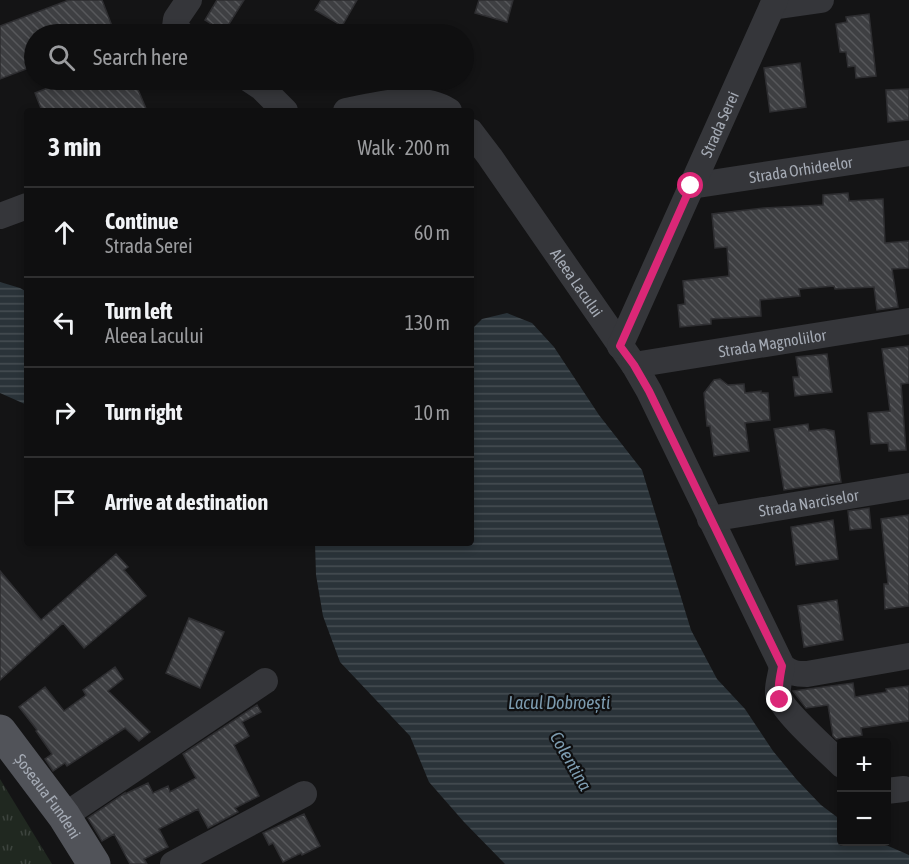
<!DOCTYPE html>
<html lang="en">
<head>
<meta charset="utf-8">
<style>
  body { margin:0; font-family:"Asap Condensed",sans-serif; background:#1d1d1e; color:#f1f3f6 }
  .controls { position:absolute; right:18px; bottom:18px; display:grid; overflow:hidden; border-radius:6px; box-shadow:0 3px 9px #0003 }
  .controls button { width:54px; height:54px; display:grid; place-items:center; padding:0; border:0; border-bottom:2px solid #2f2f30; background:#0f0f10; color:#f1f3f6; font:30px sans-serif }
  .stop { position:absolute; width:18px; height:18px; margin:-14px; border:4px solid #db2777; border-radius:50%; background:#fff }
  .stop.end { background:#db2777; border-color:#fff; box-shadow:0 2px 6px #0008 }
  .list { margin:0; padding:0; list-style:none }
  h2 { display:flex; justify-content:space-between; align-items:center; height:78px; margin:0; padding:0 24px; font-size:26px }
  h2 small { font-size:20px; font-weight:400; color:#9b9c9f }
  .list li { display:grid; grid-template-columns:39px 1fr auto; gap:18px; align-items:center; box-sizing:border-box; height:90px; padding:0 24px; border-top:2px solid #2f2f30 }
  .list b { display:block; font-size:22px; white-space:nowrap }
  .list p { margin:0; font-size:20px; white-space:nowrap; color:#9b9c9f }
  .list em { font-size:20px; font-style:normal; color:#9b9c9f }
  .icon { flex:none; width:33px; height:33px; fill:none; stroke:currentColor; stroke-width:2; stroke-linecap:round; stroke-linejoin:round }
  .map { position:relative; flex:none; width:909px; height:864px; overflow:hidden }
  .search { position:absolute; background:#0f0f10; box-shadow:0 3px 9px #0003; left:24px; top:24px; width:450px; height:66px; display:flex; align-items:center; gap:15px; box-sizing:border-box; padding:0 21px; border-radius:33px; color:#9b9c9f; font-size:22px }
  .panel { position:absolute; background:#0f0f10; box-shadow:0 3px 9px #0003; left:24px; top:108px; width:450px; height:438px; border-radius:6px }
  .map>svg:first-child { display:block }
</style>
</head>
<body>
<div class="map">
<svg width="909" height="864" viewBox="0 0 909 864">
  <defs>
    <pattern id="grass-tufts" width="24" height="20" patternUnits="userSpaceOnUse" patternTransform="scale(1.5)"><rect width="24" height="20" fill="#202820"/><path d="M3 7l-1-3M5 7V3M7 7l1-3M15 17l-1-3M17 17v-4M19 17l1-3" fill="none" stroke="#3d443e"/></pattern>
    <pattern id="water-rules" width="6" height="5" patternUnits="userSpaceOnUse" patternTransform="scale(1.5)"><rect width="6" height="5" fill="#2a3339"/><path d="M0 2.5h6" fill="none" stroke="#464e53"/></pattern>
    <pattern id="building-back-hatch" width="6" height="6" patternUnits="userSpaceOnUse" patternTransform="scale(1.5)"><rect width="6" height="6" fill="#3e3f42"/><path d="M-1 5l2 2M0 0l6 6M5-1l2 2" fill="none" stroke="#57585b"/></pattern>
  </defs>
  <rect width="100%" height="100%" fill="#141415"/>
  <!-- grass -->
  <path fill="url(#grass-tufts)" d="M0 779 52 864H0Z"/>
  <!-- water -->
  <path fill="url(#water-rules)" d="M0 282 20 288 27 292V405L0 393Z
    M507 313 532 323 554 347 599 415 642 470 691 630 717 679 745 709 773 751 797 780 821 805 841 820 842 842H879L909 855V864H505L464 822 429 782 410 736 340 662 323 616 316 575 315 543H471V330L482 319Z"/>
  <!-- building -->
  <path fill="url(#building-back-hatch)" stroke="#2e2e31" stroke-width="1.5" d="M69 0H102L115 34H34V66L0 79V26Z
    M217 0H244L224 32 205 20Z
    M321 0H357L342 26 315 10Z
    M479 0H513L507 22 475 13Z
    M869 14 876 76 856 78 855 66 848 67 846 52H840L836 24 847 22 846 17Z
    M800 63 806 107 770 112 764 68Z
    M68 80H134L147 111H42L35 93Z
    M909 89V120L888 122 886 90Z
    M848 193 849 201 883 199 885 243 909 241V268L892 269 898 307 877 310 874 287 835 289 834 286 799 289 800 296 760 300 761 316 711 319V324L680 327 678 305 685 304 683 281 729 276 727 247 715 248 712 214 764 208 823 205V195Z
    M909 346V383L901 384 906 450 889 451 888 443 871 444 868 413 890 411 882 349Z
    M827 354 832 392 795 396 793 377H799L796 357Z
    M720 379 728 385 744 384 745 393 761 391V393H768L770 420 745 423 749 451 714 456 710 426H707L704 393 714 380Z
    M808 424 809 431 824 429 834 431 841 482 784 490 774 429Z
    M869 508 871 528 850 530 848 511Z
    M909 515V606L885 609 884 584H888L881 519Z
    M833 520 838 559 796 565 791 527Z
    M116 554 128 567 124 570 146 596 84 648 63 623 0 680V571L41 620Z
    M837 600 843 640 804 647 798 606Z
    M189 618 224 632 200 688 166 673Z
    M115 667 123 679 108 691 150 732 139 741 125 728 67 766 65 763 53 771 45 759 52 754 36 731 37 730 19 707 45 687 64 711 86 695 83 690Z
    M853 683 855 697 887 692 886 689 909 686V721L861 728 862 735 836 739 833 736 828 705 806 708 793 691Z
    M257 705 261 712 242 722 249 736 234 745 259 796 235 808 238 812 208 828 198 809 159 829 168 847 144 859 147 864H130L114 834 102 841 88 818 125 793V794L148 783 153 793 168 786 170 792 196 778 183 754Z
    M304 814 320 846 302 855 301 853 283 862 273 843 269 845 263 833Z"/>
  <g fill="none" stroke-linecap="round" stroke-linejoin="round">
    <!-- minor -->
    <g stroke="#35363a" stroke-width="26">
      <path d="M772 7 821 0"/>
      <path d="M182 34 175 27 176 19 189 0"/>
      <path d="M250 80 262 88 285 111"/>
      <path d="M346 111C378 105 419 92 449 111"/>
      <path id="s1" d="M471 132 490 157 634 365 649 391 782 666C790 673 796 674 807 674L909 656"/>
      <path id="s2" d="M691 186 909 153"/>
      <path d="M0 216 27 206"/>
      <path id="s3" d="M620 346 775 0"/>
      <path id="s4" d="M634 365 909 321"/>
      <path id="s5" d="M710 519 909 486"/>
      <path d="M782 666C781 675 777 685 778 694 780 709 829 752 842 765"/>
      <path d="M886 791 904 789"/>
      <path d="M64 816 265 681"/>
      <path d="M173 864 304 794"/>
    </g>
    <!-- major -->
    <path stroke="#515359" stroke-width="33" id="s6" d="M0 731 64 816 94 864"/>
  </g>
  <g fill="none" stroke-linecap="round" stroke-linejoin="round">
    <!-- route -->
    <path stroke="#db2777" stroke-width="8" d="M691 186 620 346 634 365 649 391 782 666C780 677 777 689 780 700"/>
  </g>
  <g text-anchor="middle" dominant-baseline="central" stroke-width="4.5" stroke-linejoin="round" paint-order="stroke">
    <!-- street labels -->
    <g font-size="16" fill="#a5abb5" stroke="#0f0f10">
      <text stroke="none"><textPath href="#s3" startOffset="243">Strada Serei</textPath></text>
      <text stroke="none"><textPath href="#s2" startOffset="111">Strada Orhideelor</textPath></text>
      <text stroke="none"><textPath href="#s1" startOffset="184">Aleea Lacului</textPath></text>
      <text stroke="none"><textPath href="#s4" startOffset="140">Strada Magnoliilor</textPath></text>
      <text stroke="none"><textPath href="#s5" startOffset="100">Strada Narciselor</textPath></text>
      <text stroke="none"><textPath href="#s6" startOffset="81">Șoseaua Fundeni</textPath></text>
    </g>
    <!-- water labels -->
    <g font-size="18" font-style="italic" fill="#7d9cb0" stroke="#0f0f10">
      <text x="559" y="702">Lacul Dobroești</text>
      <text transform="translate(571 761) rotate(60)">Colentina</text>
    </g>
  </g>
</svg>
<div class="controls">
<button>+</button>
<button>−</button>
</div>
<div class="stop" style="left:691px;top:186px"></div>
<div class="stop end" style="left:780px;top:700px"></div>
<div class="search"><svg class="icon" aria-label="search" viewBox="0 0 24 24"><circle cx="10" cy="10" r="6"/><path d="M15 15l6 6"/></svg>Search here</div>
<section class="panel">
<h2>3 min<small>Walk · 200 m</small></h2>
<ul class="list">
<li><svg class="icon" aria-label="ahead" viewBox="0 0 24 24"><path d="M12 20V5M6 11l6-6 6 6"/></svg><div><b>Continue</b><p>Strada Serei</p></div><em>60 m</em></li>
<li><svg class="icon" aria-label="left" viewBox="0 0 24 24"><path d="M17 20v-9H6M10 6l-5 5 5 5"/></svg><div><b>Turn left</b><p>Aleea Lacului</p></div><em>130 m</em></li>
<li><svg class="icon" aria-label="right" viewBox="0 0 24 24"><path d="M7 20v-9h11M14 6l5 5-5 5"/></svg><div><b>Turn right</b></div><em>10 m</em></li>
<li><svg class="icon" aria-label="arrive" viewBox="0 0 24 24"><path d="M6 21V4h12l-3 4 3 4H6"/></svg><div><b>Arrive at destination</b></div></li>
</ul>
</section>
</div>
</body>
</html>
